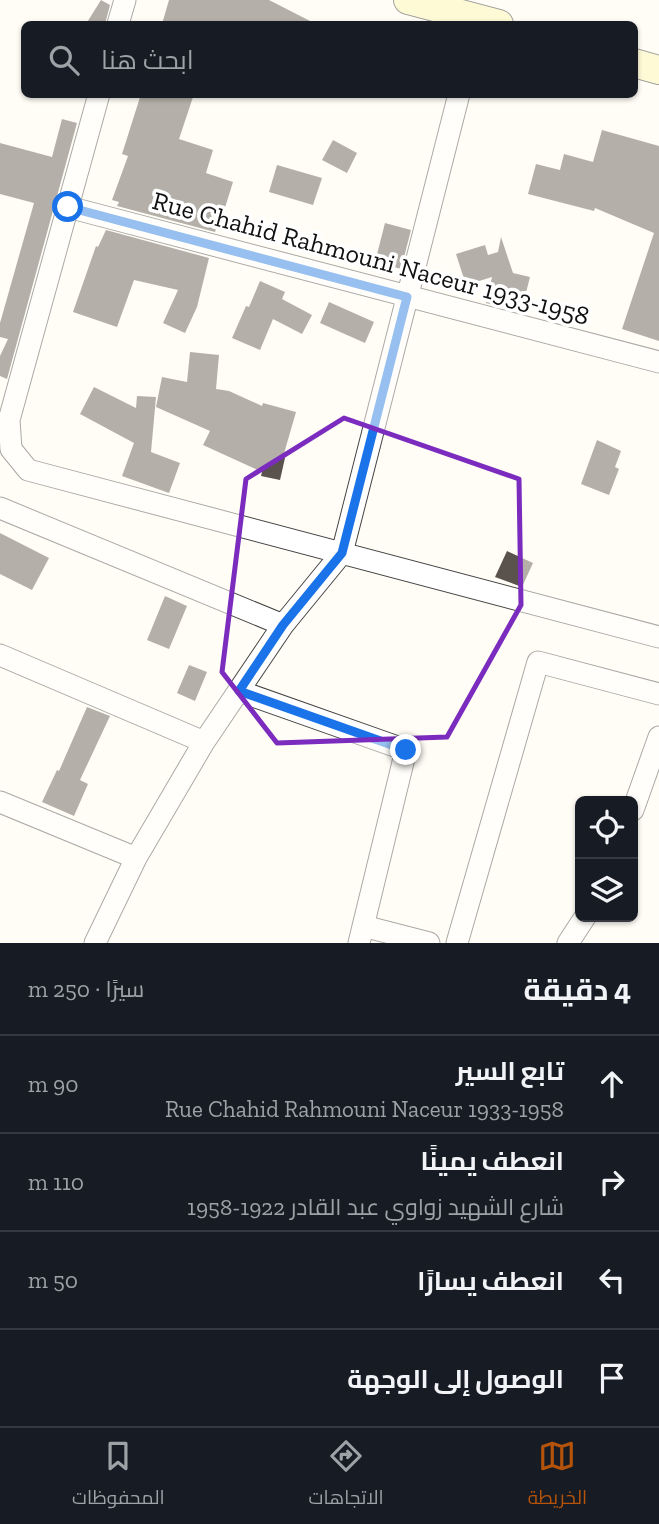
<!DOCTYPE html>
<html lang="ar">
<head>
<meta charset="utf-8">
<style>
  body { margin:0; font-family:"Zilla Slab",Cairo,serif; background:#242831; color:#f1f3f6; direction:rtl }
  .controls { position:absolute; right:21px; bottom:21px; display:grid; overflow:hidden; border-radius:10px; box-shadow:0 2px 5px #0004 }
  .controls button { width:63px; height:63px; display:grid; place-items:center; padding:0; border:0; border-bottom:2px solid #363941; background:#171b24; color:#f1f3f6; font:35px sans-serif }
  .stop { position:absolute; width:21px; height:21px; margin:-16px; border:5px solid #1a73e8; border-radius:50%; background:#fff }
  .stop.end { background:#1a73e8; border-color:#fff; box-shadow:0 2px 7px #0008 }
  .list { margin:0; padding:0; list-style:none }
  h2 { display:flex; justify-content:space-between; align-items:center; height:91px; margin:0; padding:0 28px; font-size:30px }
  h2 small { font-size:23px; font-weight:400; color:#9ea1a6 }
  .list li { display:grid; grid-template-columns:46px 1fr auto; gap:21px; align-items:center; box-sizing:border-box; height:98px; padding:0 28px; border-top:2px solid #363941 }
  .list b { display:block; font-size:26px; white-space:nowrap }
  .list p { margin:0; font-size:23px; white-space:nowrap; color:#9ea1a6 }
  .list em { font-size:23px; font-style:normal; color:#9ea1a6 }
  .icon { flex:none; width:38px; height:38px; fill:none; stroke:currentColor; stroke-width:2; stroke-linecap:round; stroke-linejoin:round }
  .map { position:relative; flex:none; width:659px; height:943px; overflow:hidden; direction:ltr }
  .search { position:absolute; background:#171b24; box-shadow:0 2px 5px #0004; left:21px; right:21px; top:21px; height:77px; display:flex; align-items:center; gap:18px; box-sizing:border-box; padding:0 24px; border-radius:10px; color:#9ea1a6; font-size:26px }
  .sheet { height:483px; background:#171b24 }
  nav { display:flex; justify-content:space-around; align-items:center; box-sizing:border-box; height:98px; border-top:2px solid #363941; background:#171b24; font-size:19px; color:#9ea1a6 }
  nav a { display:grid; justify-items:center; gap:4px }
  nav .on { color:#b45309 }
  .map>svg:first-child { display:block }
</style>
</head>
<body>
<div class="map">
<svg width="659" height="943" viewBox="0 0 659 943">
  <rect width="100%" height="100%" fill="#fffdf5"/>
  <!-- building -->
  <path fill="#5a524d" d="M101 0 110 5 105 24H86Z
    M169 0H269L316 24H162Z
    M141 94H194L179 139 213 150 206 173 233 182 219 227 217 226 215 232 117 206 119 202 112 200 128 156 122 154Z
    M62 119 77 123 7 379 0 376V356L8 339 0 337V323L34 203 0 194V143L52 157Z
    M602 130 659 146V341L622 329 654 233 595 208 594 211 528 194 536 164 560 170 564 154 593 162Z
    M333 140 357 153 347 173 322 160Z
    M277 165 322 178 313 205 269 192Z
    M385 223 411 230 401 269 375 262Z
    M106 230 209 258 197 307 185 333 163 323 178 290 134 280 117 327 73 312 96 246 98 247Z
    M501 237 513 273 530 277 521 312 486 303 492 277 466 285 456 254 485 245 488 255 498 252Z
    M260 281 285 292 282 299 312 315 302 334 273 319 260 350 232 338 246 306 249 307Z
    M329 302 374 322 365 343 320 323Z
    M190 352 219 355 216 389 229 391 262 406 263 403 296 412 283 457 285 458 280 480 261 476 262 472 203 445 210 431 156 407 162 377 187 382Z
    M94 387 136 408 137 396 156 397 151 452 180 463 169 493 122 476 134 443 80 414Z
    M597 440 621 451 615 467 619 469 609 495 581 484Z
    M0 533 49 558 32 590 0 574Z
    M507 551 533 563 522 587 495 577Z
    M165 596 187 606 169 649 147 640Z
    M189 665 207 672 195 701 177 693Z
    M87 707 110 716 80 780 88 784 74 816 42 802 57 770 59 771Z"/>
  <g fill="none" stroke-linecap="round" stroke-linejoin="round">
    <defs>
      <path id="minor" d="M118 24 125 0
        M99 94 9 420 11 449 28 470 659 637
        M68 207 659 362
        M0 508 283 625
        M0 655 204 742
        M239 691 406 750 359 943
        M0 802 136 858
        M633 810 659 737
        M363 926 429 943
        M95 943 136 858 204 742 283 625 342 553 459 94
        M457 943 538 662 659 694
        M568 943 585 917"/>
      <path id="secondary" d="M408 0 499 24
        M634 63 659 70"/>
    </defs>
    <!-- minor casing -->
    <use href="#minor" stroke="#444" stroke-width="23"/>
    <!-- secondary casing -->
    <use href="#secondary" stroke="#333" stroke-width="30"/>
    <!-- minor -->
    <use href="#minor" stroke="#fff" stroke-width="21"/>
    <!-- secondary -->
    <use href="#secondary" stroke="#fff6b0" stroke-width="28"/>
  </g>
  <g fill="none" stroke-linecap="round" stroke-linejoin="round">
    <!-- route -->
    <path stroke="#1a73e8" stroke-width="9" d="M68 207 407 297 342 553 283 625 239 691 406 750"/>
  </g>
  <!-- marked area -->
  <path d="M0 0H659V943H0ZM344 418 519 479 521 605 447 737 277 743 222 672 246 479Z" fill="#fffdf5" fill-opacity=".55" fill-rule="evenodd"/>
  <path fill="none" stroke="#7b2cbf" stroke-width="5" stroke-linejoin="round" d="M344 418 519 479 521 605 447 737 277 743 222 672 246 479Z"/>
  <g text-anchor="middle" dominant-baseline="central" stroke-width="7" stroke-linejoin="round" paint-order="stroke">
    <!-- street labels -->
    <g font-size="26" fill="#111" stroke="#fff">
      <text transform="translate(371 258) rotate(15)">Rue Chahid Rahmouni Naceur 1933-1958</text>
    </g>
  </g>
</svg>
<div class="controls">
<button><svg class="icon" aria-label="locate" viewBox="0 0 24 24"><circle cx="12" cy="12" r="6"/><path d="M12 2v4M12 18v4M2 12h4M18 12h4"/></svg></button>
<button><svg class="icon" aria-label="layers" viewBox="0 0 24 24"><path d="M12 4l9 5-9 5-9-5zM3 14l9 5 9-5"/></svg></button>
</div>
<div class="stop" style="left:68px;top:207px"></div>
<div class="stop end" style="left:406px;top:750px"></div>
<div class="search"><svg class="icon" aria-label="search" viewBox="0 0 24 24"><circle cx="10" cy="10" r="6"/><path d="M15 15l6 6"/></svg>ابحث هنا</div>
</div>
<section class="sheet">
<h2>4 دقيقة<small>سيرًا · 250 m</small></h2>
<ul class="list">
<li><svg class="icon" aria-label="ahead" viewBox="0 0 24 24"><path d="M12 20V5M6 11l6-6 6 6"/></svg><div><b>تابع السير</b><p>Rue Chahid Rahmouni Naceur 1933-1958</p></div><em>90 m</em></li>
<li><svg class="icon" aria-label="right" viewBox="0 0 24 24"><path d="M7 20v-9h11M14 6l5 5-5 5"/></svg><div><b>انعطف يمينًا</b><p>شارع الشهيد زواوي عبد القادر 1922-1958</p></div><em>110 m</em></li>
<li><svg class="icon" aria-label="left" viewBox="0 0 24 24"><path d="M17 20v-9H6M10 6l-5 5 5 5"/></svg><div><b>انعطف يسارًا</b></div><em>50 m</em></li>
<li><svg class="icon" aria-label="arrive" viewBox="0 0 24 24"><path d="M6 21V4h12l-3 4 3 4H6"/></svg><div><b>الوصول إلى الوجهة</b></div></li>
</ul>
</section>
<nav>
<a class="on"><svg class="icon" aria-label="map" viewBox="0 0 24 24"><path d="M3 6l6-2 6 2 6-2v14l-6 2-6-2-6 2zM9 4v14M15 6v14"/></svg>الخريطة</a>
<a><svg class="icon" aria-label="directions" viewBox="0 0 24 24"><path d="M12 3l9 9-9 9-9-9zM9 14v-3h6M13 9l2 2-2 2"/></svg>الاتجاهات</a>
<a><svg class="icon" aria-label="saved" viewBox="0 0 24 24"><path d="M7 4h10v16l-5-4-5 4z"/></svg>المحفوظات</a>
</nav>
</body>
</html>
